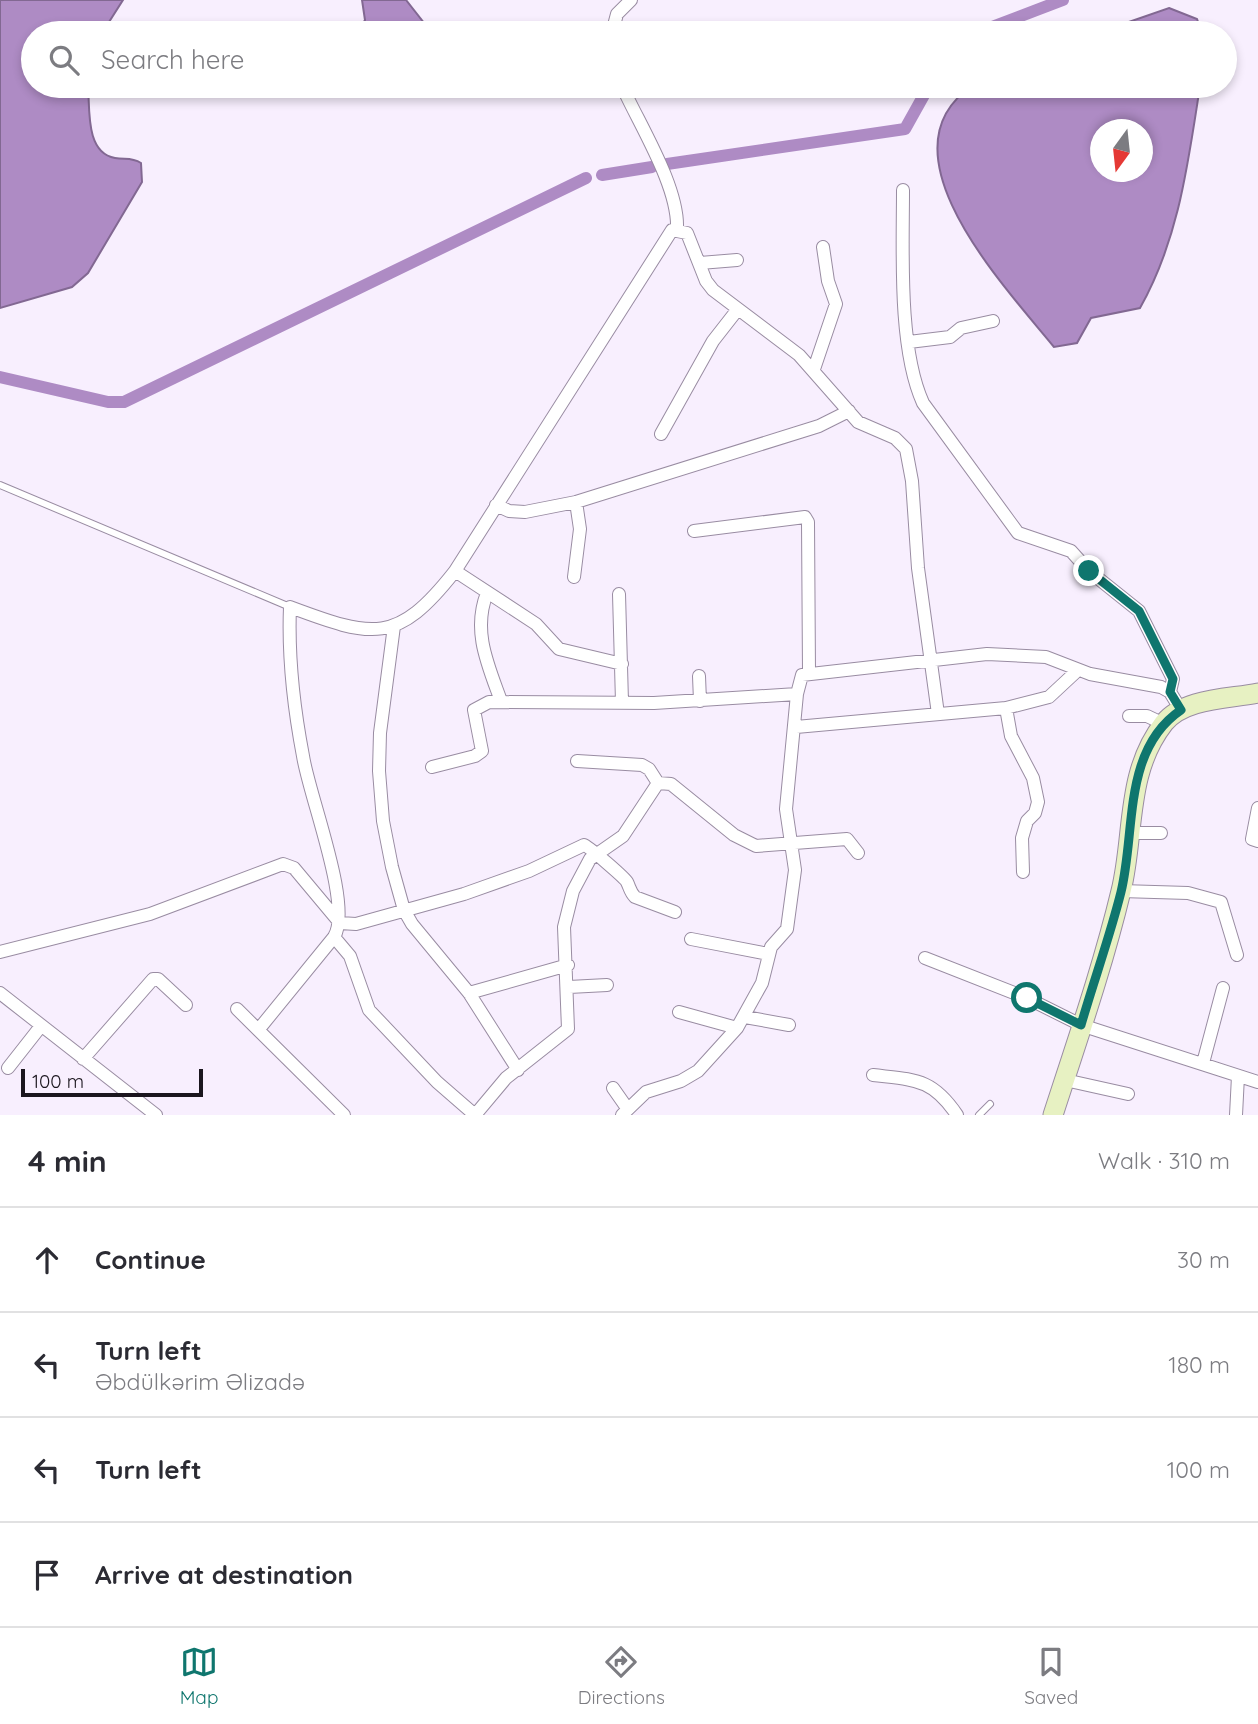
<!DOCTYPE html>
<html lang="en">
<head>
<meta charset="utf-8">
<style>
  body { margin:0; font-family:Quicksand,sans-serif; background:#f7f7f7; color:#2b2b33 }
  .compass { position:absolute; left:1090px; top:119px; width:63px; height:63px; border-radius:50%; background:#fff; box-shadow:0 4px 10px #0003; rotate:195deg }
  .scale { position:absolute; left:21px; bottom:18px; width:182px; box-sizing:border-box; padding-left:7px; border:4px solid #1b161e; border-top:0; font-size:19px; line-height:24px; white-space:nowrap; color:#1b161e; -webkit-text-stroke:5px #f8effe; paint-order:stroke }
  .stop { position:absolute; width:21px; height:21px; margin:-16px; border:5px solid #0f766e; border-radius:50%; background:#fff }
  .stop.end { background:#0f766e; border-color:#fff; box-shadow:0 2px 7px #0008 }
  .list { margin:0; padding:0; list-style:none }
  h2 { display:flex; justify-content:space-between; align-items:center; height:91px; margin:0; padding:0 28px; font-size:30px }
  h2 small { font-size:23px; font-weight:400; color:#7c7c81 }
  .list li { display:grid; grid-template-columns:46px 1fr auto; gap:21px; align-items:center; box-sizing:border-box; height:105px; padding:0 28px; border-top:2px solid #e1e1e2 }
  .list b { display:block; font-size:26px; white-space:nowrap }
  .list p { margin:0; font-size:23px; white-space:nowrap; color:#7c7c81 }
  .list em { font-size:23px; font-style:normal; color:#7c7c81 }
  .icon { flex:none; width:38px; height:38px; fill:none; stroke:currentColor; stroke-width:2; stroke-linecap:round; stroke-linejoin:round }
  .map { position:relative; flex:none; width:1258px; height:1115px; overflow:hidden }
  .search { position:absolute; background:#fff; box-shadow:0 4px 10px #0003; left:21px; right:21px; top:21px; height:77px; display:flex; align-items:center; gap:18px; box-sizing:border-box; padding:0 24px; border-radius:38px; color:#7c7c81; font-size:26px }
  .sheet { height:511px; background:#fff }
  nav { display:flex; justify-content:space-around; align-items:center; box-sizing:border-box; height:98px; border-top:2px solid #e1e1e2; background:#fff; font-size:19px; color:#7c7c81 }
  nav a { display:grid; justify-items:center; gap:4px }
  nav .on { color:#0f766e }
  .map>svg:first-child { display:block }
</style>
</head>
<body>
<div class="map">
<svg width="1258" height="1115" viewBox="0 0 1258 1115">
  <rect width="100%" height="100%" fill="#f8effe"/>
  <!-- water -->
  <path fill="#ae8bc4" stroke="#826892" stroke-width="2" fill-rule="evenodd" d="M0 0H123L102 33H33V86H88C90 108 85 153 115 158 125 160 131 157 141 163L142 182 88 273 72 287 0 308Z
    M362 0H406L428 28 427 33H357L365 20Z
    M1169 8 1197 19 1202 33H1097Z
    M972 86H1200C1188 163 1179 239 1140 308L1091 318 1077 343 1054 347C1008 290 875 152 972 86ZM1100 130H1142V172H1100Z"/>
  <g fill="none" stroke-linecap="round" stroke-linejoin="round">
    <!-- canal -->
    <path stroke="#ae8bc4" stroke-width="12" d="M976 33 1063 0
      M667 164 905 129 929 86
      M602 175 652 167
      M0 377 108 402H124L586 178"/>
    <defs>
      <path id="lane" d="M0 485 290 607
        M979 1115 990 1104"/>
      <path id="street" d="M612 33 617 14 631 0
        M622 86C640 126 679 187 677 229
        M903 190C903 250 898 348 923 403L1018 533 1071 551 1089 571 1139 611 1173 679 1170 692
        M700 263 737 260
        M909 342 950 337 961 328 993 321
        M814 369 836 304 828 281 823 247
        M661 434 713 341 738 309
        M496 505 509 511 525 512 576 502 819 426 849 411
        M694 531 805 517 808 522 809 672
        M455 571 536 624 559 649 622 664
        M574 577 580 529 576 502
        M487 593C472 631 488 665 501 701
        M619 594 622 702
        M394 626 380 733 379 771 383 821 392 867 404 910 412 924 469 993 518 1070
        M699 676 700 701
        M1006 708 1011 736 1033 778 1038 802 1035 813 1027 821 1022 838 1023 872
        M1129 716H1147L1164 724
        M796 727 1006 708 1049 697 1078 670
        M577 761 642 765 649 769 658 783
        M432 767 475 756 482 751 474 710 489 702 654 703 797 694
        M1258 808 1252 839 1258 841
        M1127 833H1161
        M1121 891 1188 893 1221 902 1237 955
        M334 937 350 956 369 1010 437 1082 475 1115
        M691 939 768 954
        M0 952 150 914 283 864 294 868 340 923 356 924 464 894 529 871 584 845C588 846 625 878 627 882 630 888 630 892 635 897L675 912
        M925 958 1027 998 1081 1025 1258 1082
        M569 987 607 985
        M0 993 156 1115
        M469 993 568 965
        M237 1009 344 1115
        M679 1012 737 1028
        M745 1017 789 1025
        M259 1029 334 937C353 906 309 796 303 756 294 709 288 656 290 607 373 638 397 645 455 571L672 230 687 233 706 281 713 290 799 355 858 422 895 438 906 449 912 481 918 568 938 714
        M83 1059 153 979H158L186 1005
        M1203 1063 1223 988
        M8 1068 41 1026
        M873 1075C915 1080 932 1078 957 1115
        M1065 1080 1128 1094
        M613 1088 627 1108
        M475 1115 506 1078 568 1029 564 927 573 891 590 859 623 836 658 783 671 784 734 835 756 846 847 839 858 853
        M622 1115 646 1092 681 1081 698 1071 737 1028 762 983 771 947 787 929 795 870 786 809 797 694 802 675 987 654 1046 657 1090 674 1161 687 1170 692 1181 710
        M1236 1115 1238 1076"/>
      <path id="secondary" d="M1053 1115C1077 1041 1103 966 1121 891 1135 834 1125 773 1164 723 1184 698 1228 699 1258 693"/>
    </defs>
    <!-- lane casing -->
    <use href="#lane" stroke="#998ca2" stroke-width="8"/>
    <!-- street casing -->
    <use href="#street" stroke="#998ca2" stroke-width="14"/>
    <!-- secondary casing -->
    <use href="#secondary" stroke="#998ca2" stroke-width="21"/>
    <!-- lane -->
    <use href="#lane" stroke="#fff" stroke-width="6"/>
    <!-- street -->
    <use href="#street" stroke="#fff" stroke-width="12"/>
    <!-- secondary -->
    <use href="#secondary" stroke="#e7f1c2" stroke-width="19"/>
  </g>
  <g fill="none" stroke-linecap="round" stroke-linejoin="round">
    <!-- route -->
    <path stroke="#0f766e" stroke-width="9" d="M1027 998 1081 1025C1094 980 1110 936 1121 892 1136 831 1122 750 1181 710L1170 692 1173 679 1139 611 1089 571"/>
  </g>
</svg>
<svg class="compass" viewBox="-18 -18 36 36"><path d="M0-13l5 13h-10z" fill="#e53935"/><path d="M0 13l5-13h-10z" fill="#7c7c81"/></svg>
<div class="scale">100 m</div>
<div class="stop" style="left:1027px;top:998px"></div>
<div class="stop end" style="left:1089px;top:571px"></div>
<div class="search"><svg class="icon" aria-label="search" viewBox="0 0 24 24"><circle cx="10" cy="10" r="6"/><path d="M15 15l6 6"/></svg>Search here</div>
</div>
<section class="sheet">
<h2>4 min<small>Walk · 310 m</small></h2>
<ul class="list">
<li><svg class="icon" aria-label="ahead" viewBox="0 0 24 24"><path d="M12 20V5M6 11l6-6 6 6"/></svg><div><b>Continue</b></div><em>30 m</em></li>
<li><svg class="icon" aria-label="left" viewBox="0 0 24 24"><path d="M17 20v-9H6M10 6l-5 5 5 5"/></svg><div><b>Turn left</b><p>Əbdülkərim Əlizadə</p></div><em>180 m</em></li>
<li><svg class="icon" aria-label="left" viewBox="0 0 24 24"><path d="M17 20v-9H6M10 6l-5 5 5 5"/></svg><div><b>Turn left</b></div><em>100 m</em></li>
<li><svg class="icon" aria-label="arrive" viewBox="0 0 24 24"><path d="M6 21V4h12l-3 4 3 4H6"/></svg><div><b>Arrive at destination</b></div></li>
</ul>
</section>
<nav>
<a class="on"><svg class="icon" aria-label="map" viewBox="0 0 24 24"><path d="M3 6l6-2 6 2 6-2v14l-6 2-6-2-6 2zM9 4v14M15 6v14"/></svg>Map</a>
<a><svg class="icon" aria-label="directions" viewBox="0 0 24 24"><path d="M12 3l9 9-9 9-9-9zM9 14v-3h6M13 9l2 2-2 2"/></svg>Directions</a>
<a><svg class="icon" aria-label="saved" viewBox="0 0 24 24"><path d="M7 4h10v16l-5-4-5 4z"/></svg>Saved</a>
</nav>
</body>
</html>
